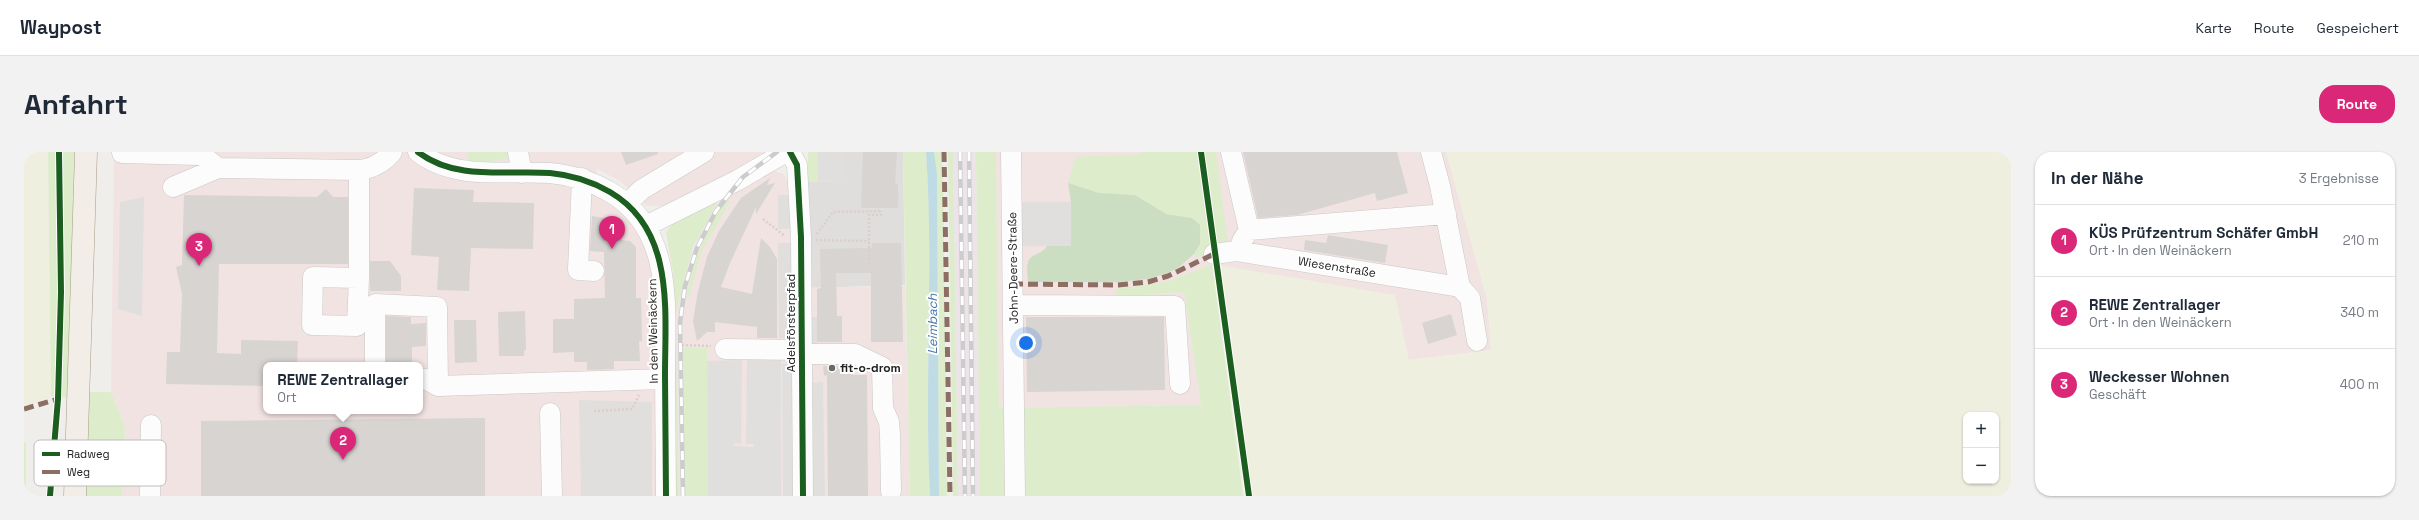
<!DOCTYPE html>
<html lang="de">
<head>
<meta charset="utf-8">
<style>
  body { margin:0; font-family:"Space Grotesk",sans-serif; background:#f2f2f3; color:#1f2937 }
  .controls { position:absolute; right:12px; bottom:12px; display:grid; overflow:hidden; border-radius:8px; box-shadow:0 1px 3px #0004 }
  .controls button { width:36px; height:36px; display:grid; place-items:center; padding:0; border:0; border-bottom:1px solid #e0e1e3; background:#fff; color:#1f2937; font:20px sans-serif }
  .you { position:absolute; left:1002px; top:191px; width:14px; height:14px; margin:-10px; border:3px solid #fff; border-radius:50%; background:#1a73e8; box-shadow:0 0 0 6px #1a73e833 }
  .badge { display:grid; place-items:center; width:26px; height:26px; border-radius:50%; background:#db2777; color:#fff; font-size:13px; font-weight:700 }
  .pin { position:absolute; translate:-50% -33px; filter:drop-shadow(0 1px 2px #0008) }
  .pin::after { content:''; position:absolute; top:21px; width:14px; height:12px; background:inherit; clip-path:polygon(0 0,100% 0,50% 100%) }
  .popup { position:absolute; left:239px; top:210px; width:160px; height:52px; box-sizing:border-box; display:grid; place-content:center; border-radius:8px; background:#fff; filter:drop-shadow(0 1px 3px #0005); font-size:13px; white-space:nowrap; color:#747a83 }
  .popup b { font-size:15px; color:#1f2937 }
  .popup::after { content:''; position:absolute; left:50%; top:100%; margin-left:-8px; border:8px solid transparent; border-top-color:#fff }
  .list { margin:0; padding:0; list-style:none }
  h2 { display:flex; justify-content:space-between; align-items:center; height:52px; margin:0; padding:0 16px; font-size:17px }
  h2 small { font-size:13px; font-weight:400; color:#747a83 }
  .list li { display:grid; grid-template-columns:26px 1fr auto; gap:12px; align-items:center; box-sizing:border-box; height:72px; padding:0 16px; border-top:1px solid #e0e1e3 }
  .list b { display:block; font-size:15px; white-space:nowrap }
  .list p { margin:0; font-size:13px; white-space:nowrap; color:#747a83 }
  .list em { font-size:13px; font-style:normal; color:#747a83 }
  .map { position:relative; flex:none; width:1987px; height:344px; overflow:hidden; border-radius:16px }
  header { display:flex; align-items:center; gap:24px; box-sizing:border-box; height:56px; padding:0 20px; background:#fff; border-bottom:1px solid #e0e1e3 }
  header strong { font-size:19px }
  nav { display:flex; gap:22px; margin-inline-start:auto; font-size:14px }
  .intro { display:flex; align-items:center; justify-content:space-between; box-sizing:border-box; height:96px; padding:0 24px }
  h1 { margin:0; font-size:28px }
  .button { padding:10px 18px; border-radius:16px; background:#db2777; color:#fff; font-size:14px; font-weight:700 }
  main { display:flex; gap:24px; padding:0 24px }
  aside { flex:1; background:#fff; border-radius:16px; box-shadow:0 1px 3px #0004 }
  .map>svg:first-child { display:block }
</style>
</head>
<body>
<header>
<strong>Waypost</strong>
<nav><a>Karte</a><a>Route</a><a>Gespeichert</a></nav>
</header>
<div class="intro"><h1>Anfahrt</h1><a class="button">Route</a></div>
<main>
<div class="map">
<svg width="1987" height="344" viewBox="0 0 1987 344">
  <rect width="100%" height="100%" fill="#f0eeeb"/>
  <!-- residential -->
  <path fill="#dfdedc" d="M818 0H879L881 133 783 136 784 30 818 29Z"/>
  <!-- commercial -->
  <path fill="#f1e3e1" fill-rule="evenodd" d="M90 0H743L715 17 639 54H623L596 29 573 17 567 41 587 51 607 70 619 90 627 116 629 145H651V163L655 146H665L678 99 706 50 703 48 708 41 748 18 760 22 766 35 767 136 881 134 886 344H98L101 276 87 240ZM242 213H396V259H242Z
    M972 0H1422L1463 147 1467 198 1384 208 1188 112 1142 130 1091 145 1160 140 1177 253 975 256Z"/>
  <!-- industrial -->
  <path fill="#ede4e9" d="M929 0H952L956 344H934Z
    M698 45 703 48 683 80 675 97 660 152 658 190H652L654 151 663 113 677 78Z
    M652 196H658L661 344H655Z"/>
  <!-- farmland -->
  <path fill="#efefdf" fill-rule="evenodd" d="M0 0H24L27 244 0 255Z
    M1422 0H1987V344H1219L1188 112 1371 143 1385 208 1467 198 1463 147ZM1942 263H1972V329H1942Z"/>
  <!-- grass -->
  <path fill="#ddeccb" d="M24 0H50L47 246 27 244Z
    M445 0H485L487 5C474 9 456 14 443 8Z
    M784 0H793L794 30H784Z
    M879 0H902C910 115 900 230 906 344H886Z
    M910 0H917L919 23 923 344H915L913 21Z
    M924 0H929L934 344H929Z
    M952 0H972L975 256 1177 253 1160 140 1091 145 1092 137 1142 130 1188 112 1219 344H956Z
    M1117 0H1173L1187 102 1172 105 1170 102 1176 92V74L1168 66 1142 62 1111 43 1075 41 1044 31 1051 5 1117 2Z
    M1179 0H1192L1204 93 1192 101Z
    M696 46 669 95 651 164 649 120 642 81 649 70Z
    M703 48 706 50 678 99 665 146H662C669 111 681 76 703 48Z
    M649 196H652L655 344H650Z
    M658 196H683L684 344H661Z
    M65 240H87L101 276 98 344H61Z
    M0 290 2 291V344H0Z"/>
  <!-- forest -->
  <path fill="#cbdec1" d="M1044 31 1075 41 1111 43 1142 62 1168 66 1176 73V92L1170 102 1154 116 1143 121 1124 127 1094 130H1004C1004 124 1002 116 1004 110 1006 102 1019 102 1023 94H1047V50Z"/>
  <!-- parking -->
  <path fill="#e0dfde" d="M793 0H818V29L794 30Z
    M754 43H766L767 77H754Z
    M120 45 118 164 94 157 96 50Z
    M998 50H1047V94H998Z
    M754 91H767V186H755Z
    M785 94H796L797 126H786Z
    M784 165H793V196H785Z
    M757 207V344H684L683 209 718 208 717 292 710 291V294L729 295 730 292H722L723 208Z
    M758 212H770L771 344H759Z
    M799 230 801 344H786L784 231Z
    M555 248 628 250V344H557Z"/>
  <!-- water -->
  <path fill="#bfdbe3" d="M902 0H910L913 21 915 344H906C900 229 910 115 902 0Z"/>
  <!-- building -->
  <path fill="#d7d4d2" d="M597 0H634V2L602 13Z
    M839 0H873L871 32H874V56H837Z
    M1219 0H1373L1384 41 1353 49 1351 41 1273 63 1234 66Z
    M746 26 743 33 751 31 732 62V55L706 111 697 135 728 142 737 86 746 95 753 107V186H733V175L691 170V180H683L673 189 669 169 674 139 683 105 695 79 717 46Z
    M390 36 450 38 449 50 510 51 509 97 447 96 445 139 413 138 415 105 387 103Z
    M302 37 309 45H324V112H195L193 201 217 202V188L274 189 273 213H242V234L142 232 143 200H156L158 142 152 115 158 113 160 43 293 45Z
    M568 64 590 68 597 74 598 88 606 89 612 95V146H617L618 189H615L616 209H590V217L563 218V210H550V200L529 201V167H550V147L581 146 580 100 566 99Z
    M1304 83 1364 93 1361 111 1280 98 1281 88 1302 91Z
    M848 91H877L879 190H847V121H812L813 164H818V190H793V137L797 136 796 97 848 96Z
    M346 109H366L377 124V139H346Z
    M501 159 502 199 500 198V204H475L474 160Z
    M1427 162 1433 183 1404 192 1398 171Z
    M362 164 387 165V172L402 171V194L388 195V213H362Z
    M1002 165H1140L1141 238 1003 240Z
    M430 168H452L453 210 431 211Z
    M799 214H828L829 223H843L844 344H804L803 223 800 224Z
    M461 266V344H177V269Z"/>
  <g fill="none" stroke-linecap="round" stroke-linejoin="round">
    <defs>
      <path id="minor" d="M174 0 194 16 335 18C348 17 360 10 368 0
        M394 0C432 29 482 18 526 21 548 23 567 29 586 40 651 78 641 158 641 223 641 263 642 304 642 344
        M494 0 498 21
        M766 0 773 13 777 85 779 344
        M987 0 991 344
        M1207 0 1225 78 1218 89
        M1407 0 1416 34 1436 135 1446 146 1453 189
        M98 1 175 3
        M335 18V126L333 174 288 173 289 125 335 126
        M558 26 554 118 570 119
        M149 35 194 16
        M603 52 617 38 680 0
        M622 74 714 28 762 0
        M1225 78 1422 62
        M1190 102 1212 99 1436 135
        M989 153 1151 154 1156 232
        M701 197 778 198
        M778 202H831L858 215 859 256 865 270 866 282 867 339
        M351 213V152L413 155 414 234
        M396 227H401L414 234
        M414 234 641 227
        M526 261 528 344
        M126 344 127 273"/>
      <path id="major" d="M51 344 62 0"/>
    </defs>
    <!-- minor casing -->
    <use href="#minor" stroke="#c9c8c7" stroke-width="21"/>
    <!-- major casing -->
    <use href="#major" stroke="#a79c86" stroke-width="23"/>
    <!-- path -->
    <path stroke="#dccecd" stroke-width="2.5" stroke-dasharray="2 2" stroke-linecap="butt" d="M739 67 761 84
      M793 82 809 60 857 59
      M792 88 845 89
      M845 112V63H857V59
      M658 193 687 194
      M570 259 608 257 615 243"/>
    <!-- minor -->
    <use href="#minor" stroke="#fdfcfc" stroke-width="20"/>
    <!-- major -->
    <use href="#major" stroke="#f3ede7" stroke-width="22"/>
    <defs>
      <path id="rail" d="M936 0 941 344
        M945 0 949 344
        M659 344 656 171 661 134 673 96 692 59 719 25 753 0"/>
    </defs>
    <!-- rail casing -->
    <use href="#rail" stroke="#ccc" stroke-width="4.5"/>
    <!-- rail -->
    <use href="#rail" stroke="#fff" stroke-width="3" stroke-dasharray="9" stroke-linecap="butt"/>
    <!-- quiet -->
    <path stroke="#8d6e63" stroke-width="5" stroke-dasharray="10 5" stroke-linecap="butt" d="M920 0 926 344
      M989 132 1094 133 1124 130 1144 124 1190 102V105
      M0 257 34 247"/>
    <defs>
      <path id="cycleway" d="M394 0C432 29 482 18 526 21 548 23 567 29 586 40 651 78 641 158 641 223 641 263 642 304 642 344
        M766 0 773 13 777 85 779 344
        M1177 0 1225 344
        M26 344 34 247 37 140 35 0"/>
    </defs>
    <!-- cycleway casing -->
    <use href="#cycleway" stroke="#fff" stroke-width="8"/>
    <!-- cycleway -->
    <use href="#cycleway" stroke="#1b5e20" stroke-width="6"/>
  </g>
  <!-- markers -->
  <circle fill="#6a6968" stroke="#fff" stroke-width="1.5" cx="808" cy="216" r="4"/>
  <g text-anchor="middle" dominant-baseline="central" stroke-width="4" stroke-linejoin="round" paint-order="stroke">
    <!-- street labels -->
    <g font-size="12" fill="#222" stroke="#fff">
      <text transform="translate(1313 115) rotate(9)">Wiesenstraße</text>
      <text transform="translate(989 116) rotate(-91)">John-Deere-Straße</text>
      <text transform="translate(767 171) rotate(-90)">Adelsförsterpfad</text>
      <text transform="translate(629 179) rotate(-91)">In den Weinäckern</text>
    </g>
    <!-- poi labels -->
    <g font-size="12" font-weight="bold" fill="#222" stroke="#fff" text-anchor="start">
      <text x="816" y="216">fit-o-drom</text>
    </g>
    <!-- water labels -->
    <g font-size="13" font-style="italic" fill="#4a7aab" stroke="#fff">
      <text transform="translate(908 172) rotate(-90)">Leimbach</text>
    </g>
  </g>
  <!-- legend -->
  <rect x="10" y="288" width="132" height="46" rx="6" fill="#fff" stroke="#bdbdbd" stroke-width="1"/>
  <rect x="18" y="300" width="18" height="4" fill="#1b5e20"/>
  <rect x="18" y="318" width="18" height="4" fill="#8d6e63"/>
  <g font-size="11" fill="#222">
    <text x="43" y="306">Radweg</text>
    <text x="43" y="324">Weg</text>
  </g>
</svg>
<div class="controls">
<button>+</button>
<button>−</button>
</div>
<div class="you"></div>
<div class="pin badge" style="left:588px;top:97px">1</div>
<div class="pin badge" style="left:319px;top:308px">2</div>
<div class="popup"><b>REWE Zentrallager</b>Ort</div>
<div class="pin badge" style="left:175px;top:114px">3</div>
</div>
<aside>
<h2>In der Nähe<small>3 Ergebnisse</small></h2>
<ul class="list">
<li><span class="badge">1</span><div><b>KÜS Prüfzentrum Schäfer GmbH</b><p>Ort · In den Weinäckern</p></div><em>210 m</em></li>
<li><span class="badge">2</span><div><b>REWE Zentrallager</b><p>Ort · In den Weinäckern</p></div><em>340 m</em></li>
<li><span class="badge">3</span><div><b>Weckesser Wohnen</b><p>Geschäft</p></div><em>400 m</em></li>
</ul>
</aside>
</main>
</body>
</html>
